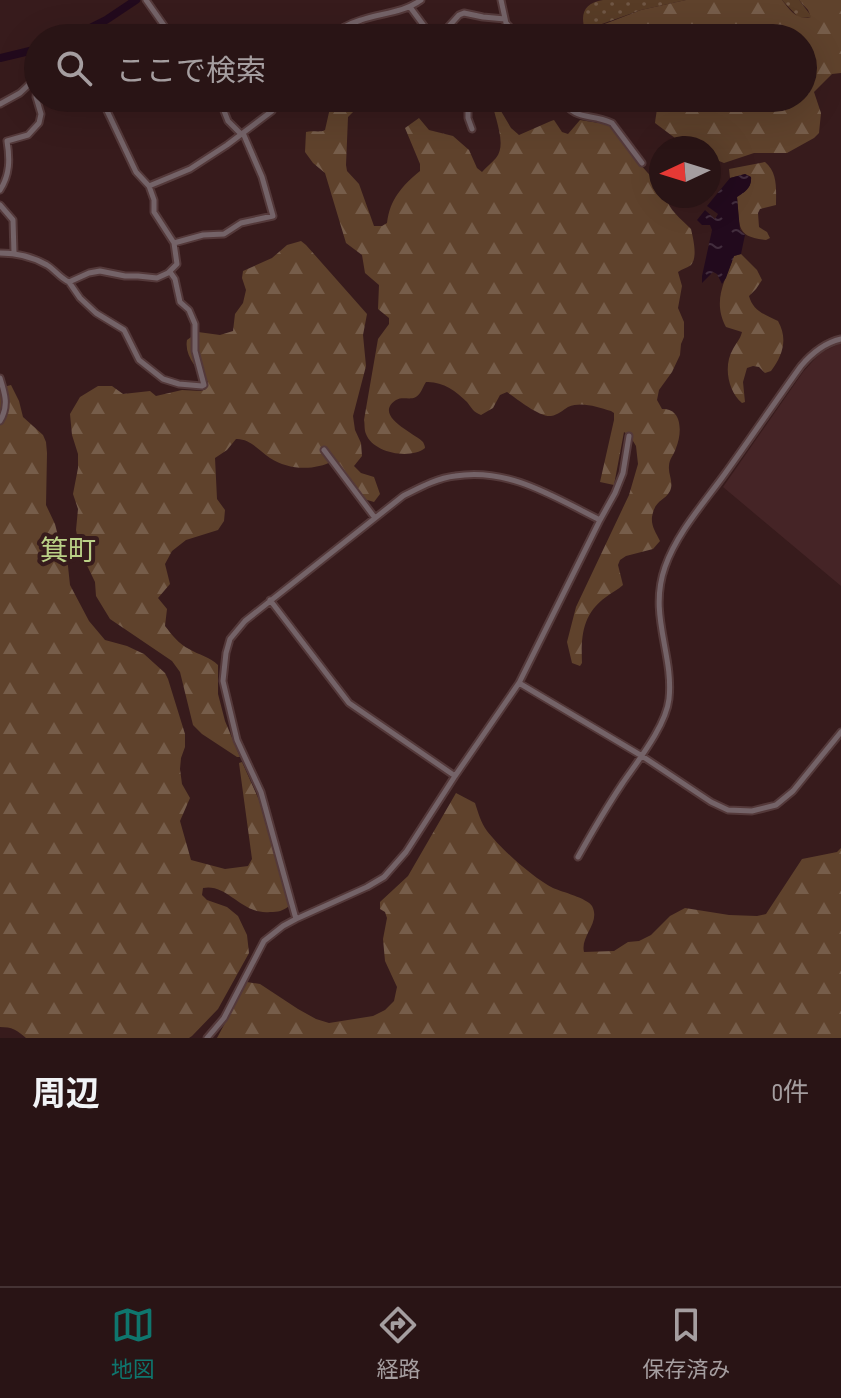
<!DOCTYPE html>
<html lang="ja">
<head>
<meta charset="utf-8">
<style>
  body { margin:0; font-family:"Sofia Sans Condensed","Noto Sans JP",sans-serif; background:#352122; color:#f1f3f6 }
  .compass { position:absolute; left:649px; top:136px; width:72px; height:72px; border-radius:50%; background:#291415; box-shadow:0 8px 32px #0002; rotate:266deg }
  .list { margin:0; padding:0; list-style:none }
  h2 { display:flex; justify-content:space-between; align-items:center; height:104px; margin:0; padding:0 32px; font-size:34px }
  h2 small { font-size:26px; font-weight:400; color:#a59ea0 }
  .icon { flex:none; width:44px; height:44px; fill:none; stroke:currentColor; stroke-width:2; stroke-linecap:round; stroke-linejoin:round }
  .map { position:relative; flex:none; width:841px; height:1038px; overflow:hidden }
  .search { position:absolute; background:#291415; box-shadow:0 8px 32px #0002; left:24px; right:24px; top:24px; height:88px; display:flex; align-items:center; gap:20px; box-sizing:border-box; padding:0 28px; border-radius:44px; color:#a59ea0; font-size:30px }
  .sheet { height:248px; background:#291415 }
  nav { display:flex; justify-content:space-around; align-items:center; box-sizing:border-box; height:112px; border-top:2px solid #453334; background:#291415; font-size:22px; color:#a59ea0 }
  nav a { display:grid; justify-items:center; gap:4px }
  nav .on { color:#0f766e }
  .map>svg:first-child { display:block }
</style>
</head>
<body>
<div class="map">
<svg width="841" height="1038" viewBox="0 0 841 1038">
  <defs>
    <pattern id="grass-dots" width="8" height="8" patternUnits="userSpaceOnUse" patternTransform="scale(2)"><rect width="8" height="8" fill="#583c26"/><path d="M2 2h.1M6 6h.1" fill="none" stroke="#705745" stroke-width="1.8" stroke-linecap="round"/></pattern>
    <pattern id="forest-firs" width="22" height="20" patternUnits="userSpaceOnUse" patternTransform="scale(2)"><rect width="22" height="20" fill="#5f422c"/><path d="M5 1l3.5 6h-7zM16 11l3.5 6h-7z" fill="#765d4a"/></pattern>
    <pattern id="water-ripples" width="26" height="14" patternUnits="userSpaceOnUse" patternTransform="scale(2)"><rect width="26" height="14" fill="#220a1d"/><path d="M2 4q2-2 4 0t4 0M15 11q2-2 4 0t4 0" fill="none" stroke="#422d3d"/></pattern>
  </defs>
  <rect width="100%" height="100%" fill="#371b1c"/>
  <!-- built -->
  <path fill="#452426" d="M841 343V586L723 487 803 372 820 353Z"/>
  <!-- grass -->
  <path fill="url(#grass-dots)" d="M603 0H686L641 10 585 30C580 14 584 3 603 0Z
    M782 0H799L812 17 799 18Z"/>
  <!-- forest -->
  <path fill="url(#forest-firs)" d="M686 0H782C790 10 797 21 811 17L808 10 799 0H841V73L832 74 814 92 821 113 819 133 814 138 787 153H754L724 163 709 157V148H683L675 138 655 123C656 113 660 104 650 98H803V38H585L589 30 641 10Z
    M330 98H363L358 107 348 117 346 165 347 171 359 184 374 226H382L387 223C390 199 402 186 420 171V164L405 128 419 118 429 130 453 136 469 150 477 168 482 172C486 167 492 163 496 158 508 143 493 116 492 99L495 101 511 128 519 135 551 121 554 120 562 132 568 134 580 120 612 125C627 148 641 168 661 186V196H665C670 211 680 218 691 229 693 238 698 257 691 265 687 268 682 269 678 272L682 286 678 308 684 322V337L681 344 680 355 672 372 659 390 657 400 662 409C683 408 682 434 676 448 674 455 669 459 669 466 668 475 674 482 670 491 664 502 655 499 652 517 651 526 656 533 660 541L653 549 626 556 620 560 618 565 623 585C618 590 612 592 606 597 582 614 581 637 582 663L580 666 572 663 567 642 576 607 629 495 638 464 636 446 630 436 624 432 614 485 600 482 614 420V413L611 411C597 407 582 401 568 407 563 410 558 415 551 416 539 417 517 399 507 392L500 395 493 408 481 415C473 412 472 408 467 402 456 391 442 381 426 382 424 385 422 390 420 393 413 403 404 395 396 400 372 416 416 434 423 442 424 444 425 446 425 448 410 460 373 453 366 434 364 429 365 425 364 420L378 339 389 324V318L378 309 379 285 365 273 362 255 346 243 325 173 313 163 305 152 306 132C312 130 320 133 325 130L330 108Z
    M765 162C778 173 776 189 776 205L760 209 758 213 759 227 767 232 770 238 766 240C734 237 740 224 737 197 745 192 752 187 751 177L745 174 730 178 729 169Z
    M301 241 306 245 367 314 363 335 366 366 353 416 355 430 361 443 362 456 354 466 361 473 374 477 380 494 374 502 364 499 333 461C314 471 288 470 270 458 260 451 249 438 236 439L227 450 215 458 217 499 225 510 224 521 218 530 186 540 172 551 165 564 170 584 158 598 167 609 165 626C172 635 179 644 189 649 199 655 210 657 218 665V694L225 721 240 757H237L202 734 193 725 180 672 172 661 110 619 96 596 95 582 80 551 76 530 78 509 73 494 78 468V454L72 435 70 414 80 397 98 386H112L123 394 150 391 156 396 182 390 201 391 206 389 208 382C198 370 184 356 187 340L198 332 220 335 233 331 235 314 243 303 246 290 242 278 243 271 272 258 287 245Z
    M741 254 757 270 762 280 756 289 749 296C753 311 765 315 778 321 788 339 783 355 771 371L765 373 759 367 753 366 747 368 743 382 745 402 742 403C728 391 723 366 733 349 736 343 740 340 742 332L726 327C712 301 725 281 734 256Z
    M11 385 19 401 23 417 43 435 46 442 47 453 46 505 55 524 59 540 67 557 70 585 89 621 105 640 127 646 144 654 165 673 168 679 185 734V747L181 758 180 769 182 784 190 798 180 821 191 860 225 869 248 866 252 859 239 763 242 762 259 800 289 906C283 911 278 912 270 912 241 915 228 883 203 888L202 895 207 900 227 907 238 916 247 935 249 953 218 1009 192 1036 189 1038H26C17 1030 12 1027 0 1027V388Z
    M456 793 475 803C478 812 481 823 487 831 501 849 533 878 553 888 562 892 587 898 592 906 601 923 580 936 584 952L614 951 628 942 639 941 651 935 670 916 685 908 729 915 757 916 766 914 802 859 837 852 841 848V1038H217L247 982 260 984 298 1009 316 1019 329 1023 373 1016 385 1010 394 1001 397 987 385 961 383 939 387 918 385 912 380 909V902L408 876Z"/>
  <!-- water -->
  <path fill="url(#water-ripples)" d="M745 174 751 177C752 188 745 192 737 197L740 230 745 235 741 254 734 256 726 278 722 284 717 274 713 272 702 283V276L712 230 710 225H702L697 220 705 210 715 219 718 214 707 206 730 178Z"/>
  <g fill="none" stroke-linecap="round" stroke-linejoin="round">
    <!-- river -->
    <path stroke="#220a1d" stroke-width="8" d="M70 38 106 20 136 0
      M0 58 38 49"/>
    <defs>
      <path id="minor" d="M146 0 165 27 186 33 191 38
        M501 0 506 23 520 38
        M410 7 430 34 444 38
        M439 37 459 15 464 13 483 17 505 19
        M327 38C338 30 348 24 361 20 381 13 403 13 421 0
        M219 98 228 121 241 134
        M468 98V118L472 129
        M559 98C579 123 588 112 612 123L642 163
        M0 104 20 93 37 77
        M149 186 190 169 227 145 272 111 280 98
        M0 190C10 175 10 159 7 141L28 135 39 123 41 114 36 97 38 77
        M0 205 13 220 14 253
        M174 243 203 235 224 234 241 223 273 216 262 177 243 133
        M0 253C16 253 33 257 47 265 55 270 60 278 69 282L89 273 100 271 125 276H138L157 278 168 273 177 264 174 243 154 212V200L149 186 136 172 101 98
        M69 282 80 298 96 313 124 330 139 360 163 379 179 384 202 386 204 385 195 351V324L189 310 180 302 175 279 170 272
        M0 378C5 394 9 406 0 421
        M324 450 375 518
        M270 600 349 703 455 776
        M519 683 642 756 711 802 728 810 752 811 776 805 793 791 841 732
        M578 857C592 832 606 808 622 784 637 762 666 726 669 699 674 654 648 615 665 567 677 533 703 504 724 475 750 439 775 402 801 366 812 353 824 343 841 339
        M296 919 261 792 237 740 223 681 226 653 230 639 245 621 403 496C419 488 437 478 455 476 508 467 554 497 600 520
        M207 1038 224 1018 264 941 283 926 296 919 367 887 384 877 406 852 455 776 519 683 600 520 615 493 623 473 629 436"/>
    </defs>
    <!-- minor casing -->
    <use href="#minor" stroke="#54393a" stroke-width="9"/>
    <!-- minor -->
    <use href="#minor" stroke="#746368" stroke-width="5"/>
  </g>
  <g text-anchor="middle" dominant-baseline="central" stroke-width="8" stroke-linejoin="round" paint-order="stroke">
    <!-- quarter labels -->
    <g font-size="28" fill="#bbd187" stroke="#371b1c">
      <text x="68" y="551">箕町</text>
    </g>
  </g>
</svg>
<svg class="compass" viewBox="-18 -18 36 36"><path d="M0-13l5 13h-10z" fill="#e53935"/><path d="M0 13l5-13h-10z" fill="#a59ea0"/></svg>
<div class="search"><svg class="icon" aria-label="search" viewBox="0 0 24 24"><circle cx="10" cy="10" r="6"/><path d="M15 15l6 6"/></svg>ここで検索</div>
</div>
<section class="sheet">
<h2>周辺<small>0件</small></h2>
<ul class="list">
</ul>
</section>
<nav>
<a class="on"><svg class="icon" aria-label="map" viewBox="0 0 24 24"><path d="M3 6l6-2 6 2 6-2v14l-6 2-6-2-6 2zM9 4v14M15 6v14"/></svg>地図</a>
<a><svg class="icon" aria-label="directions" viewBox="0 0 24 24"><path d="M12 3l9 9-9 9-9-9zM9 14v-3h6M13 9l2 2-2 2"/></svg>経路</a>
<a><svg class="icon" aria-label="saved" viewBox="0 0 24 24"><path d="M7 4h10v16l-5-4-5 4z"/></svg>保存済み</a>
</nav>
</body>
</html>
